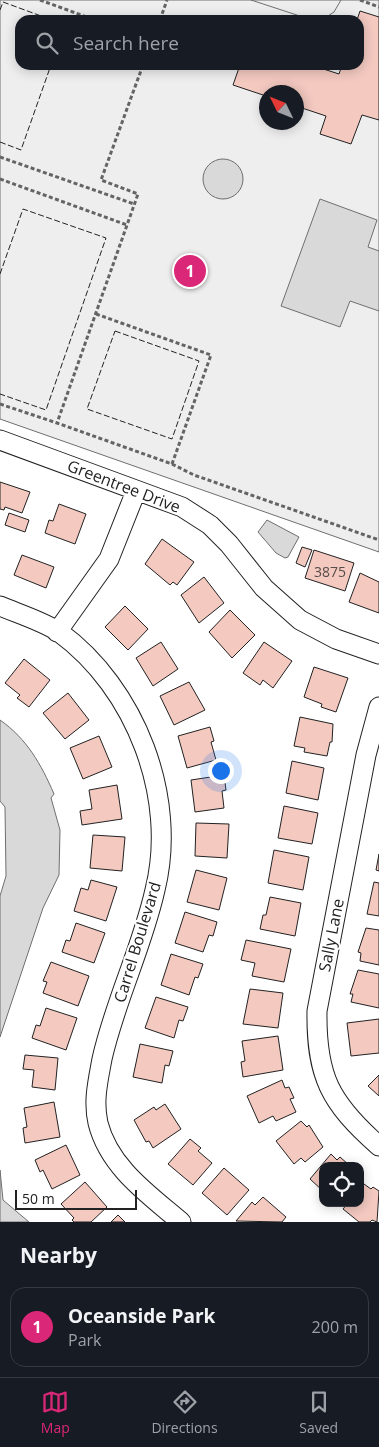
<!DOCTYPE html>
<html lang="en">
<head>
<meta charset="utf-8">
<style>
  body { margin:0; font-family:"Open Sans",sans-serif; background:#20242c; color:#f1f3f6 }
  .controls { position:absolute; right:15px; bottom:15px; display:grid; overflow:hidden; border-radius:10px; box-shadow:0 2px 12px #0003 }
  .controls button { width:45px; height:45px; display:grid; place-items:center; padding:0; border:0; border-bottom:1px solid #363941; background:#171b24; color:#f1f3f6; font:25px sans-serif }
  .compass { position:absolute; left:259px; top:85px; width:45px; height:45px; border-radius:50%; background:#171b24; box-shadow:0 2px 12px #0003; rotate:313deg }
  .scale { position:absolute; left:15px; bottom:12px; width:122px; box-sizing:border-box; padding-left:5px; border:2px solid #222; border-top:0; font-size:14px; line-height:18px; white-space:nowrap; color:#222; -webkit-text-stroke:4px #fff; paint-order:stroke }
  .you { position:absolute; left:220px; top:770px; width:18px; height:18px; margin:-12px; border:4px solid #fff; border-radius:50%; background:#1a73e8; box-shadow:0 0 0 8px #1a73e833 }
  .badge { display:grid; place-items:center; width:32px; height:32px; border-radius:50%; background:#db2777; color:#fff; font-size:16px; font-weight:700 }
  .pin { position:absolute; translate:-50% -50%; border:2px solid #fff; box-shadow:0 1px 5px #0006 }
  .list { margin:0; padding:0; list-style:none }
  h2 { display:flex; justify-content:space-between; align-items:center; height:65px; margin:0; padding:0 20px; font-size:21px }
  h2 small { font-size:16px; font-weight:400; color:#9ea1a6 }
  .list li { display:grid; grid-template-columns:32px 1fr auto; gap:15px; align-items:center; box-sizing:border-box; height:80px; margin:0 10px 10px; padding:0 10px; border:1px solid #363941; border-radius:15px }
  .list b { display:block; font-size:19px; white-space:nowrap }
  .list p { margin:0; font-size:16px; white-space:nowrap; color:#9ea1a6 }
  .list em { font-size:16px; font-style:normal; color:#9ea1a6 }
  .icon { flex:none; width:28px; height:28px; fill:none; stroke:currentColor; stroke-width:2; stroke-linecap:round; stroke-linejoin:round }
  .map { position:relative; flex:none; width:379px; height:1222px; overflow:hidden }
  .search { position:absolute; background:#171b24; box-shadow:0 2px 12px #0003; left:15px; right:15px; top:15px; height:55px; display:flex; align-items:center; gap:12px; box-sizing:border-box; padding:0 18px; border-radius:15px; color:#9ea1a6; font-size:19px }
  .sheet { height:155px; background:#171b24 }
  nav { display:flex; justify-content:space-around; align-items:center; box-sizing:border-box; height:70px; border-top:1px solid #363941; background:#171b24; font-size:14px; color:#9ea1a6 }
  nav a { display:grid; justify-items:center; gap:2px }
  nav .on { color:#db2777 }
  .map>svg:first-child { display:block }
</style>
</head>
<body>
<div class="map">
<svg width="379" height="1222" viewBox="0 0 379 1222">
  <rect width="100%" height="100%" fill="#fff"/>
  <!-- green -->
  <path fill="#eee" stroke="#6f6f6f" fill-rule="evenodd" d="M0 0H379V552L0 419ZM20 20H359V65H20ZM266 92H296V122H266Z"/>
  <!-- parking -->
  <path fill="#ededed" stroke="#6f6f6f" d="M251 0H341L334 12 325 18 312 20Z"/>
  <!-- water -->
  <path fill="#d9d9d9" stroke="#6f6f6f" d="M203 179a20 20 0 1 1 40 0a20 20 0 1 1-40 0Z
    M320 199 377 220 368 247 379 251V311L350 301 340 327 281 306Z
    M267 520 299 537 288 557 285 558 276 553 258 532Z
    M0 720C27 739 41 764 54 794L51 798 60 830 59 875 43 908 0 1037V896L6 876 5 807 0 801Z
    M0 1170 3 1200 29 1222H0Z"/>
  <!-- building -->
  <path fill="#f3c9c0" stroke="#222" d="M360 11 379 17V120L362 115 351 144 320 134 326 116 296 106V92H266V96L233 85 240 65H311L339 74 342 65H359V20H357Z
    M0 482 30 492 22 513 5 507 4 510 0 509Z
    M59 504 86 514 75 544 45 533 49 520 53 521Z
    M9 513 29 520 25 532 5 525Z
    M162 539 194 562 177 585 173 582 170 585 145 564Z
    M302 547 312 550 305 567 296 563Z
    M314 550 354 563 345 591 305 578Z
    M22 555 54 567 46 588 14 575Z
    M360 573 379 582V613L349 602Z
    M204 577 224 603 199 623 181 595Z
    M125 606 148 629 128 650 105 627Z
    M230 610 255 635 232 658 209 632Z
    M161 642 178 669 153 686 136 658Z
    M264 642 292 661 273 688 263 680 260 685 243 673Z
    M24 659 50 680 29 707 17 698 20 695 5 683Z
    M314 667 348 678 336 712 321 707 322 704 304 697Z
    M189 682 205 710 174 725 160 696Z
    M68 693 89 720 65 739 43 713Z
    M300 717 333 724 332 742H330L327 756 304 752 305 748 294 746Z
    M210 727 214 741 211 742 216 760 187 768 178 736Z
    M99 736 112 767 83 779 70 748Z
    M292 761 324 768 318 800 286 793Z
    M224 775 226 790 222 791 224 808 195 812 191 780Z
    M117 785 122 819 82 825 80 811 92 809 89 790Z
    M284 806 318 813 312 844 278 838Z
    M196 823 229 824 227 858 195 856Z
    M93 835 125 837 122 871 90 868Z
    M274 850 309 857 303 890 268 883Z
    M379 854V871L376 870Z
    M196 870 227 878 219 910 187 902Z
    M91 880 117 887 106 921 74 911 81 888 88 890Z
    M374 882 379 883V916L367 914Z
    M270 897 301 903 295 936 260 929 263 915H266Z
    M185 912 217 922 213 936 209 935 203 952 175 943Z
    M76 923 105 933 94 963 62 952 66 940 70 941Z
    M366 928 379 930V965L360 961 361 953 358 952Z
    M246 940 291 949 284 982 252 976 255 963 241 960Z
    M171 954 203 964 198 978 195 977 189 995 161 985Z
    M51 962 89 976 78 1006 43 993 47 982 43 981Z
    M358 970 379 974V1008L351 1002 353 994H350Z
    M250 989 283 993 278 1028 243 1024Z
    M156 997 188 1007 183 1021 179 1020 174 1038 145 1028Z
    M46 1008 77 1018 66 1050 32 1038 36 1025 40 1026Z
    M379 1019V1053L351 1056 347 1023Z
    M278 1036 283 1070 243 1077 241 1062 245 1061 242 1041Z
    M140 1044 173 1051 169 1066 165 1065 162 1083 133 1077Z
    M25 1055 58 1058 55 1090 32 1087 34 1070 23 1069Z
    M379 1075V1096L368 1086Z
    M282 1080 285 1088 289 1087 294 1098 290 1099 296 1112 276 1121 273 1116 259 1123 247 1096Z
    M54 1102 60 1137 25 1143 23 1128 27 1127 24 1108Z
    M165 1104 181 1129 153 1148 149 1141 146 1142 134 1120 154 1107 156 1110Z
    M301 1121 307 1127 309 1125 323 1147 305 1162 301 1158 294 1164 276 1141Z
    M190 1139 201 1148 198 1151 212 1163 193 1185 168 1164Z
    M66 1145 80 1175 52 1189 43 1170 40 1172 35 1160Z
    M331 1154 337 1160 340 1157 349 1165 323 1166V1191L310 1179Z
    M224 1168 249 1190 227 1215 202 1193Z
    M85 1182 107 1207 91 1222H74L72 1220 74 1218 61 1204Z
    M364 1184 371 1189 373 1187 379 1191 377 1222 372 1220 370 1222H359L343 1209 348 1203H360V1189Z
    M263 1197 286 1217 282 1222 236 1221 252 1202 255 1205Z
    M118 1215 125 1222H111Z"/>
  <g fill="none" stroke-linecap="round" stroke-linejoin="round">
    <defs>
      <path id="minor" d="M0 440 182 507 210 525 229 544 264 588 300 620 336 639 379 654
        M0 606C19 614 42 621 59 632 136 688 178 798 155 890 142 948 115 1001 102 1059 98 1081 93 1101 98 1123 109 1167 148 1194 181 1222
        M57 632 109 559 136 491
        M379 707 366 755 317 1011C316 1076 330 1103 379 1146"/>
    </defs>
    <!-- minor casing -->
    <use href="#minor" stroke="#222" stroke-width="21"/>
    <!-- path -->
    <path stroke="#646464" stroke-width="3" stroke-dasharray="4 2.5" stroke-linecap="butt" d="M40 0 95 20
      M360 0 379 7
      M160 20 167 0
      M0 157 134 204
      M0 179 127 225
      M96 314 211 355 172 464 57 423 138 194 101 180 143 65
      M0 404 57 423
      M172 464 194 475 379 540"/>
    <!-- minor -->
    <use href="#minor" stroke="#fff" stroke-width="19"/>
    <!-- fence -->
    <path stroke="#222" stroke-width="1" stroke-dasharray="6 2.5" stroke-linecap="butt" d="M0 10 3 2 52 20
      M0 142 21 150 51 65
      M0 274 23 209 106 238 46 410 0 394
      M115 331 199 361 172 439 87 409Z"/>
  </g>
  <g text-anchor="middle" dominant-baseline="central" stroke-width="4" stroke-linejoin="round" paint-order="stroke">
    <!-- number labels -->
    <g font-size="14" fill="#564c4a">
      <text x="330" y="571">3875</text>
    </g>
    <!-- street labels -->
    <g font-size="16" fill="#222" stroke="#fff">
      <text transform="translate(124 486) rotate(21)">Greentree Drive</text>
      <text transform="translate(331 935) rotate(-79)">Sally Lane</text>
      <text transform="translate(137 942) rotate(-73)">Carrel Boulevard</text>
    </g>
  </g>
</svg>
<div class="controls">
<button><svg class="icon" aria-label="locate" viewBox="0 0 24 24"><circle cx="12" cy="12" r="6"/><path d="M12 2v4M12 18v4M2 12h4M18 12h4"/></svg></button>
</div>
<svg class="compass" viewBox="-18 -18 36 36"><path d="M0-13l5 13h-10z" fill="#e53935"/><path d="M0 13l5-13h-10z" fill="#9ea1a6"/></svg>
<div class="scale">50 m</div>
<div class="you"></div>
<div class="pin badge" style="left:190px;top:271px">1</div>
<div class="search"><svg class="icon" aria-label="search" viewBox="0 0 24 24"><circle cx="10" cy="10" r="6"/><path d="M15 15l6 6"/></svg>Search here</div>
</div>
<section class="sheet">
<h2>Nearby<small></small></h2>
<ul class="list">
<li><span class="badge">1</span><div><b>Oceanside Park</b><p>Park</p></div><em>200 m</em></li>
</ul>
</section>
<nav>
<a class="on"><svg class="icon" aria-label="map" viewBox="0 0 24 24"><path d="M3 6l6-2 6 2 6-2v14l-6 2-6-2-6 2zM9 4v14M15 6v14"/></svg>Map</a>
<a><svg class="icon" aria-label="directions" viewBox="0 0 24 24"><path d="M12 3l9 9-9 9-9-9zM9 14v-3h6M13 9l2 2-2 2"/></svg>Directions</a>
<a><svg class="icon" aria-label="saved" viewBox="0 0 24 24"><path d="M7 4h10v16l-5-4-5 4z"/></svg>Saved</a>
</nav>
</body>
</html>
